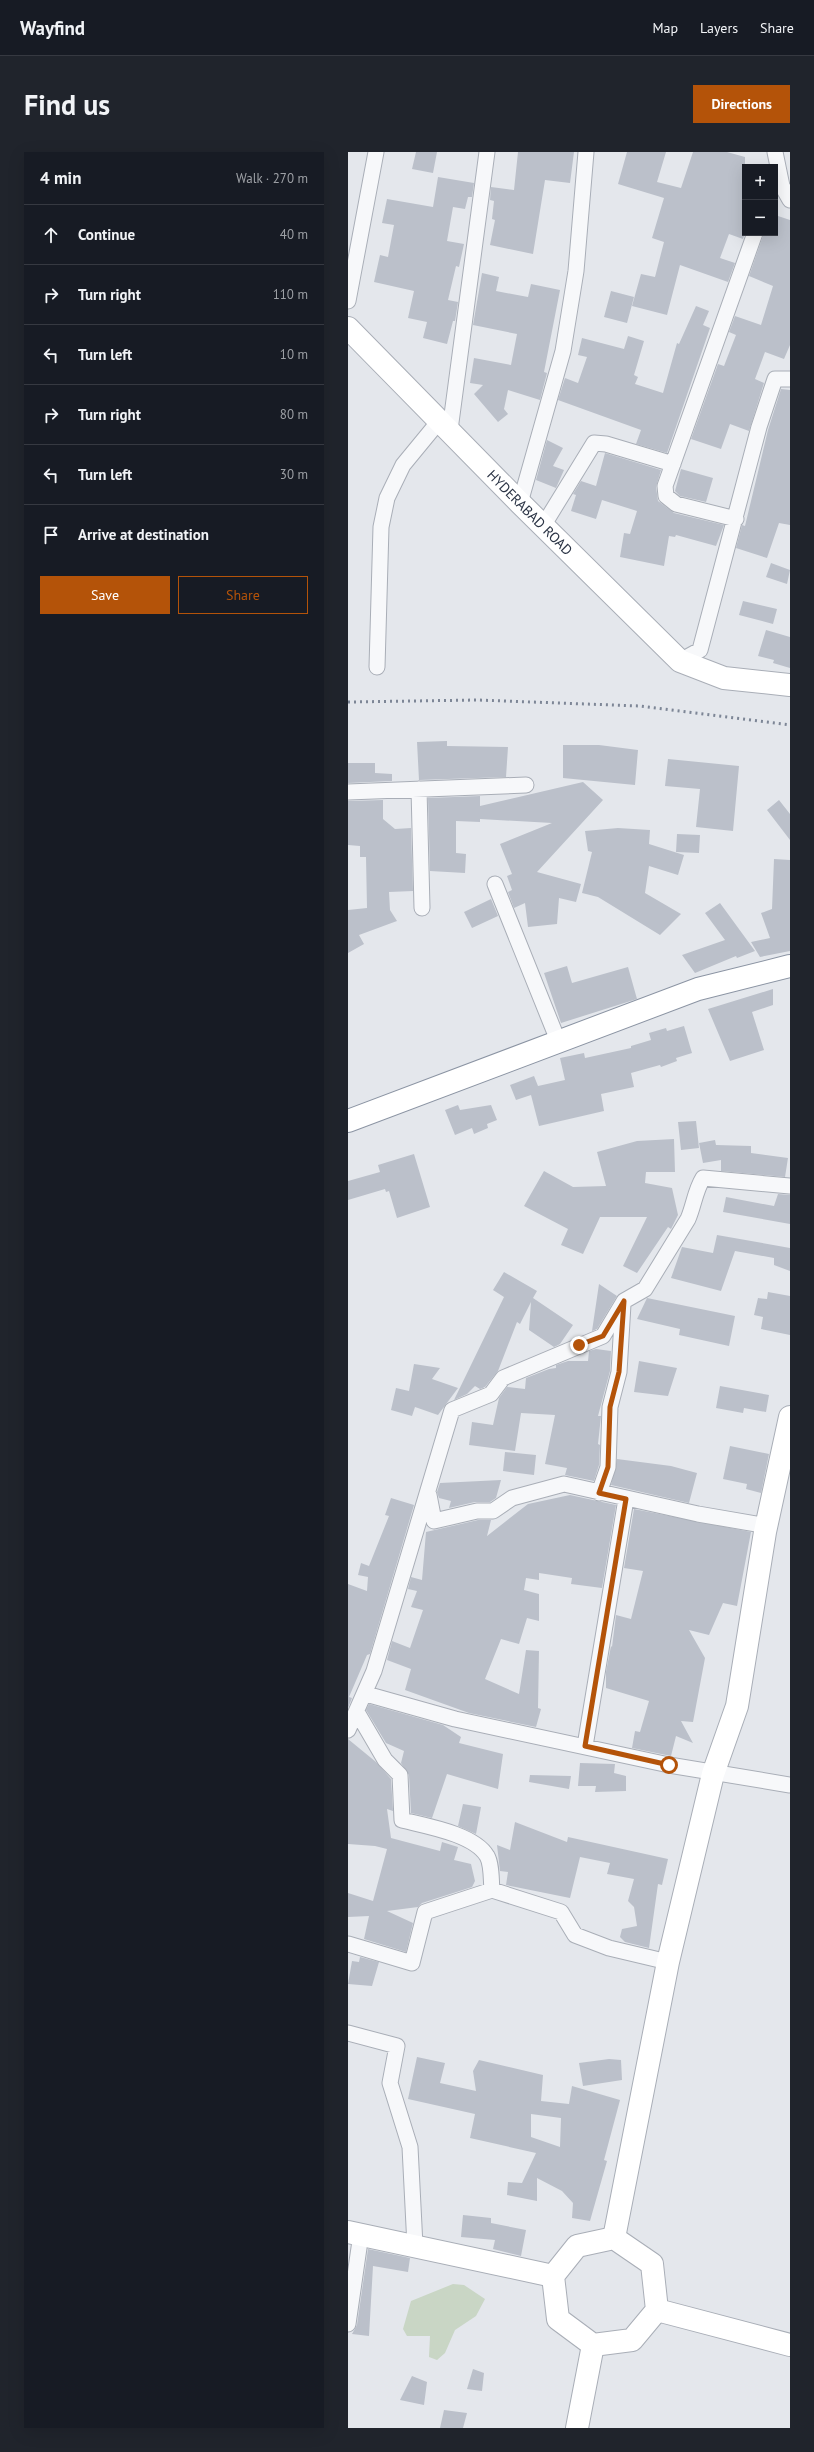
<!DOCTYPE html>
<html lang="en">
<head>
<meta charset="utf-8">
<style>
  body { margin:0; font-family:"PT Sans",sans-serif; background:#20242c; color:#f1f3f6 }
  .controls { position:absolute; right:12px; top:12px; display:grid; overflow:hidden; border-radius:0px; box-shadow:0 4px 16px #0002 }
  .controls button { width:36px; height:36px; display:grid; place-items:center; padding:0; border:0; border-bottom:1px solid #363941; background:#171b24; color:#f1f3f6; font:20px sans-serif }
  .stop { position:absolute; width:12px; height:12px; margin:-9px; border:3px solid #b45309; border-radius:50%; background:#fff }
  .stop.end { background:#b45309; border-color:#fff; box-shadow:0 1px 4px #0008 }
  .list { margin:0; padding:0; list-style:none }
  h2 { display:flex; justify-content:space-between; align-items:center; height:52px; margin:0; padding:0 16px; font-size:17px }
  h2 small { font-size:13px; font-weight:400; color:#9ea1a6 }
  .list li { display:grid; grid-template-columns:26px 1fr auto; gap:12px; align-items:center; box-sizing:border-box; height:60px; padding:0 16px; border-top:1px solid #363941 }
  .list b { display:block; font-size:15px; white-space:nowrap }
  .list em { font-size:13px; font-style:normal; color:#9ea1a6 }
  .actions { display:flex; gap:8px; padding:12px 16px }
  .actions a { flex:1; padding:9px 0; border:1px solid #b45309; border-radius:0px; text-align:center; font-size:14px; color:#b45309 }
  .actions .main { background:#b45309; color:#fff }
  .icon { flex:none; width:22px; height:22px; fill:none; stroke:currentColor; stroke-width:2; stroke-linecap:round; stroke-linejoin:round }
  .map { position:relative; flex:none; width:442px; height:2276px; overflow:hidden; border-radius:0px }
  header { display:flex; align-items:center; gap:24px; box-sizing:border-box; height:56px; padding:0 20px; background:#171b24; border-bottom:1px solid #363941 }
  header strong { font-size:19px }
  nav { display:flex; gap:22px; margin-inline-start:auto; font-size:14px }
  .intro { display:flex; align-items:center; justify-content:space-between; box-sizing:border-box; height:96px; padding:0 24px }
  h1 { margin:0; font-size:28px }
  .button { padding:10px 18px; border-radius:0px; background:#b45309; color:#fff; font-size:14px; font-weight:700 }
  main { display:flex; gap:24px; padding:0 24px }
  aside { flex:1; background:#171b24; border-radius:0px; box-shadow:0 4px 16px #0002 }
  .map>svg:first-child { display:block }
</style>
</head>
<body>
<header>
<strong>Wayfind</strong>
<nav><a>Map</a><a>Layers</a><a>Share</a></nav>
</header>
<div class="intro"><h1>Find us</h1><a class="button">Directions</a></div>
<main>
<aside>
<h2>4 min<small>Walk · 270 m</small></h2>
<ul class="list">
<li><svg class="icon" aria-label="ahead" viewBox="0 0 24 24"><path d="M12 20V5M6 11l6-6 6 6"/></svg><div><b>Continue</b></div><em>40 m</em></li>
<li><svg class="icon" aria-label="right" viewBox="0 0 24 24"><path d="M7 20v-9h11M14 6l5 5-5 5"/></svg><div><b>Turn right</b></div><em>110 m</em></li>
<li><svg class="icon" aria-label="left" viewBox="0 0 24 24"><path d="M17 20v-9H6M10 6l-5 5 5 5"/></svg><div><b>Turn left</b></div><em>10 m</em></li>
<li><svg class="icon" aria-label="right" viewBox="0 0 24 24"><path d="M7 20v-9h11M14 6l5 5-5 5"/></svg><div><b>Turn right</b></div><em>80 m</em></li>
<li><svg class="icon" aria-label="left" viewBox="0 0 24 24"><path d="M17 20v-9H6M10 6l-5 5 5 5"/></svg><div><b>Turn left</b></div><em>30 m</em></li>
<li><svg class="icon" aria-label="arrive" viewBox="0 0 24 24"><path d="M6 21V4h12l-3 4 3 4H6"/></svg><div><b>Arrive at destination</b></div></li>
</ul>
<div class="actions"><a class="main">Save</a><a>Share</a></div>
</aside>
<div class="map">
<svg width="442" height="2276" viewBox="0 0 442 2276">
  <rect width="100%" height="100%" fill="#e4e7ec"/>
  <!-- green -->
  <path fill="#c9d6c5" d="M105 2132 116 2133 137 2147 128 2164 107 2178 97 2201 89 2208 81 2205 82 2184H59L55 2177 63 2149Z"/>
  <!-- building -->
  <path fill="#bbc0ca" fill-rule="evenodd" d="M68 0H89L85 21 64 17Z
    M170 0H226L222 31 197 28 185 102 142 93 147 68 144 67 146 49 142 48 143 35 166 38Z
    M279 0H318L309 30 333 36 345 0H379L397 5V81L395 87 381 82 372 106 387 111 380 130 332 113 319 163 284 154 293 122 307 125 316 90 304 86 316 46 270 32Z
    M90 25 126 31 124 45H120L117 57 105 55 99 89 116 92 111 115 108 114 100 148 110 150 107 169H105L99 192 75 186 79 170 60 166 66 139 26 130 32 103 40 105 46 73 34 71 39 47 85 55Z
    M427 63 442 68V193L436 207 417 200 407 227 416 231 401 279 382 272 373 297 343 287 370 212 376 214 388 183 381 180 387 164 413 173 425 134 401 124 416 81H427Z
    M134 121 151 125 148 139 180 145 183 132 212 138 196 220 199 221 192 248 160 238 156 257 160 262 150 270 126 242 135 233 122 231 126 206 163 213 169 182 125 173Z
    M263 139 286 145 279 171 256 165Z
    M348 154 361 159 355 173 362 176 319 301 288 292 293 278 210 248 217 226 230 231 239 205 230 203 234 186 276 197 280 184 296 189 286 223 290 225 287 232 315 241 329 191 331 192Z
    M433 237 442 238V373L431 371 419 406 388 396 394 373 397 374 420 278Z
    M199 288 215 296 205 314 216 318 208 336 188 328Z
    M257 301 313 318 308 335 310 349 326 361 376 373 368 394 328 383 327 385 321 384 316 414 272 405 276 381 282 382 289 359 254 348 248 367 223 359 228 343 225 342 233 329 248 334Z
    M333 317 365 326 358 350 332 344 327 339Z
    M423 411 442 418 439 432 418 425Z
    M395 449 429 457 425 472 391 463Z
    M418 478 442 485V516L425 511 426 508 410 504Z
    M99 589V594L160 595 158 625 71 628 69 590Z
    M215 593H251L290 598 287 633 215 626Z
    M320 607 391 614 385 679 348 675 352 637 317 634Z
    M0 611H27V621L44 622V629L0 631Z
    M235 630 255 648 189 720 233 732 228 750 211 746 209 772 180 775 177 751 166 756 160 740 164 738 159 724 164 722 152 692 204 671 132 667V670L108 669V701L118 702 117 721 82 719 80 646 132 644V654Z
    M35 648V667L47 677 63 676 65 739 41 740 42 758 49 769 11 783 16 792 0 801V758L19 756 18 705H12V694L0 693V649Z
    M431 648 442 662V688L419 658Z
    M270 676 302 678 301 692 336 703 330 723 301 714 297 741 333 762 312 783 250 745 234 741 244 700 240 699 237 679Z
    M329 682 352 683 351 701 328 700Z
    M426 707 442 708V799L412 805 403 790 422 786 413 761 424 757Z
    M143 747 150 764 124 776 116 760Z
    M372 751 407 799 389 806 388 804 347 821 334 803 377 788 357 761Z
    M219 814 224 831 280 815 289 847 213 871 196 821Z
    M425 837V853L404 860 416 898 382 909 360 857Z
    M336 874 344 901 328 906 329 909 313 915 312 913 283 921 286 935 253 942 256 959 191 974 183 943 168 948 162 933 186 924 190 934 217 928 212 906 236 901 237 906 283 896V894L303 888 301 881 318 876 319 879Z
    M110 953 112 958 143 953 149 968 139 972 140 976 126 982 124 976 107 983 97 958Z
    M348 969 351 996 333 998 330 970Z
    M326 987 327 1020H298L297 1031 324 1036 330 1063 323 1077 320 1075 289 1121 275 1114 299 1065H252L235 1102 213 1093 220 1077 176 1054 196 1019 225 1035 258 1034 249 1000 289 989Z
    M367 988 368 993 403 994V1001L440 1006 437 1025 373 1019V1008L355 1011 351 991Z
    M66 1002 82 1055 49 1066 41 1039 38 1040 37 1037 0 1048V1029L32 1020 30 1013Z
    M430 1042 442 1043V1072L375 1060 378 1045 426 1054Z
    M369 1083 442 1096V1119L426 1113V1106L387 1099 373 1139 323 1126 334 1095 365 1101Z
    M156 1120 189 1139 185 1146 225 1173 212 1192 206 1195 181 1178 183 1150 172 1172 169 1170 150 1219 137 1235 132 1237 127 1234 119 1242 106 1248 156 1145 145 1138Z
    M251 1132 269 1144 249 1177 244 1179Z
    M420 1140 442 1144V1183L413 1177 415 1165 406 1163 410 1146 419 1147Z
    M299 1146 387 1164 381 1194 331 1183 332 1177 289 1167Z
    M248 1197 263 1199 262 1219 250 1264H253L250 1292 252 1293 251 1313 246 1329 217 1323 219 1316 197 1312 207 1263 173 1261 167 1299 121 1293 124 1270 145 1273 151 1246 159 1235 177 1237 178 1226 201 1217 208 1216V1213L220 1209H240L241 1199Z
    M291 1209 329 1216 320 1244 286 1240Z
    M66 1212 92 1216 84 1227 110 1236 90 1263 67 1255 64 1264 43 1258 48 1236 61 1239Z
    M372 1234 421 1243 418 1260 396 1256 395 1261 368 1256Z
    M382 1294 421 1302 413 1341 398 1337 399 1332 375 1327Z
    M157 1300 188 1303 186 1323 155 1319Z
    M269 1307 323 1314 349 1321 341 1351 263 1333Z
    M153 1328 148 1346 142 1350H127L101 1356 103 1349 91 1346 89 1340 92 1331Z
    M222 1343 268 1353 254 1436 223 1432 224 1426 191 1421V1428L178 1426 176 1438 191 1442V1469L179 1466 171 1492 153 1487 137 1527 171 1542 178 1498 191 1499 190 1556 193 1557 188 1575 121 1561 57 1538 63 1517 39 1508 44 1489 62 1496 75 1458 63 1455 69 1439 60 1437 63 1425 74 1428 78 1380 130 1368H143L139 1384 180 1352Z
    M43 1346 66 1353 22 1502 19 1503 1 1545 4 1546 0 1556V1432L19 1439 20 1425 10 1423 13 1411 21 1414 41 1364 37 1363Z
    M286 1357 403 1380 389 1454 375 1451 361 1483 341 1478 357 1506 345 1570 333 1569 345 1591 328 1584 323 1604 284 1596 287 1579 292 1580 301 1549 258 1536V1520L263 1494 264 1495 268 1463 283 1467 295 1419 276 1416Z
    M21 1552 95 1573 113 1585 111 1591 155 1602 150 1637 99 1622 84 1666 63 1661 61 1623 53 1611 56 1599 38 1591 18 1558Z
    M0 1587 28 1610 43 1627 45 1659 39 1657 43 1686 92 1699 94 1690 110 1695 106 1708 123 1712 127 1729 124 1735 74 1751 70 1755 39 1759 65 1771 58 1800 16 1787 21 1764 0 1765V1741L25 1749 39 1697 27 1694 0 1692Z
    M232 1611 267 1612 266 1621 278 1624V1639L247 1640 248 1634H230Z
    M182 1623 223 1624 221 1637 181 1630Z
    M115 1652 133 1655 128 1682 110 1674Z
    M167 1670 219 1690 220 1685 320 1707 314 1733 310 1732 301 1796 277 1790 272 1785 274 1777 289 1774 286 1755 280 1749 286 1727 259 1722 262 1711 232 1705 222 1746 158 1733 160 1720 152 1719 149 1693 162 1698Z
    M12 1805 31 1810 24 1834 0 1832 4 1809 11 1810Z
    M69 1905 97 1911 92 1931 128 1939 125 1919 131 1908 195 1923 193 1949 221 1952 224 1934 272 1948 256 2008 259 2009 242 2069 224 2066 225 2051 214 2039 189 2026V2049L159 2043 160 2030 174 2031 188 2001 122 1986 127 1962 60 1947ZM183 1962 213 1966 212 1995 183 1985Z
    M261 1907 273 1908 274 1928 235 1934 231 1911Z
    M115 2063 143 2066V2071L178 2078 173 2104 145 2097 147 2088 113 2085Z
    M20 2097 62 2106 60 2120 25 2114 21 2184 4 2182 9 2173Z
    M125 2217 136 2221 134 2239 119 2237Z
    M64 2224 79 2230 76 2253 52 2248Z
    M96 2258 119 2261 115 2276H92Z"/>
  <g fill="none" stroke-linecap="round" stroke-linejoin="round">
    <defs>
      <path id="street" d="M427 0 434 34 442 48
        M0 149 28 0
        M102 278 139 0
        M172 351 215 199 228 119 238 0
        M388 367 328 352 318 344 317 334 407 81
        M195 374 246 291 258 292 325 312
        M332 509 352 498 411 275 427 227H442
        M29 515 33 375 39 346 55 313 92 268
        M71 637 74 756
        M0 640 178 633
        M147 732 211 891
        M251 1341 260 1315 262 1255 271 1220 275 1152
        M81 1343 86 1369 129 1359H145L164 1346 216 1332 350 1362 419 1374
        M18 1542 107 1567 321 1613 442 1633
        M9 1560 37 1608 52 1623 54 1668C78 1674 126 1682 139 1704 144 1712 143 1729 144 1738L213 1760 227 1783 261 1796 320 1810
        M0 1578 26 1519 104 1258 143 1242 155 1226 255 1184 276 1149 297 1137 340 1067C346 1053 347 1039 355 1026L442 1034
        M237 1594 278 1347
        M0 1792 64 1811 77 1760 144 1738
        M0 1881 49 1894 42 1931 62 1995 67 2094
        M0 2172 13 2082"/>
      <g id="secondary">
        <path id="s1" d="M0 176 172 351 332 509 376 526 442 533"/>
        <path d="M0 2080 205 2124"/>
        <path d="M266 2086 320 1810 365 1622 389 1554 417 1380 442 1265"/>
        <path d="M266 2086 304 2112 309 2158 284 2188 245 2193 210 2167 205 2124 229 2094Z"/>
        <path d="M309 2158 442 2193"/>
        <path d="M229 2276 245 2193"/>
      </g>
      <path id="highway" d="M0 969 350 837 442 814"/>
    </defs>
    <!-- street casing -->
    <use href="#street" stroke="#a9aeb7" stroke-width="17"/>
    <!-- secondary casing -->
    <use href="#secondary" stroke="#a9aeb7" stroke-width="24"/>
    <!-- highway casing -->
    <use href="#highway" stroke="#8b94a3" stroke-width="24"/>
    <!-- street -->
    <use href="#street" stroke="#f7f8fa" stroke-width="15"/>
    <!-- secondary -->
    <use href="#secondary" stroke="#fff" stroke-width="22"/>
    <!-- highway -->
    <use href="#highway" stroke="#fff" stroke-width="22"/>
    <!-- rail -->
    <path stroke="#7d8696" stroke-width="3" stroke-dasharray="2 4" stroke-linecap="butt" d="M0 550 129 548 292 554 442 573"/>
  </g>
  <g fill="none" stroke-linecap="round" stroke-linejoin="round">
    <!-- route -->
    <path stroke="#b45309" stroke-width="5" d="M231 1193 255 1184 276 1149 271 1220 262 1255 260 1315 251 1341 278 1347 237 1594 321 1613"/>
  </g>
  <g text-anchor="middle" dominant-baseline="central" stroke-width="3" stroke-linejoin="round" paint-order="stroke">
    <!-- street labels -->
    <g font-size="14" fill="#2b3445" stroke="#f4f6f9">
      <text stroke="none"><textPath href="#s1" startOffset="259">HYDERABAD ROAD</textPath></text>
    </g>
  </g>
</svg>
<div class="controls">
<button>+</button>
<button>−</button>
</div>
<div class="stop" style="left:321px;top:1613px"></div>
<div class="stop end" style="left:231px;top:1193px"></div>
</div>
</main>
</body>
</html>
